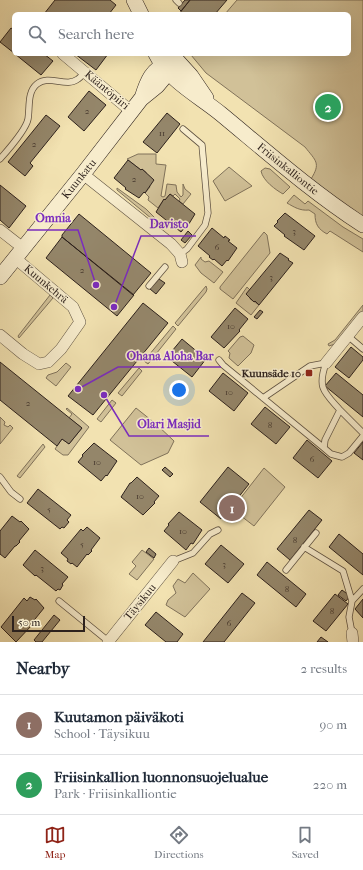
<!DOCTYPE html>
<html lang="en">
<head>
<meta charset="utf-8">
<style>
  body { margin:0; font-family:"IM FELL French Canon",serif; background:#f6f6f7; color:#1f2937 }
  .scale { position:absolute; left:12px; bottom:10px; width:73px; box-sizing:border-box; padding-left:4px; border:2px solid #2e221d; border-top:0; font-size:11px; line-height:14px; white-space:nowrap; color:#2e221d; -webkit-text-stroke:3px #f7eccc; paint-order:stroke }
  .you { position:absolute; left:179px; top:390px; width:14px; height:14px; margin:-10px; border:3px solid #fff; border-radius:50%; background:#1a73e8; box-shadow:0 0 0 6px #1a73e833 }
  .badge { display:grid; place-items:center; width:26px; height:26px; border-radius:50%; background:#8f2418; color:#fff; font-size:13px; font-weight:700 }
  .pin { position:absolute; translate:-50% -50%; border:2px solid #fff; box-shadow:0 1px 4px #0006 }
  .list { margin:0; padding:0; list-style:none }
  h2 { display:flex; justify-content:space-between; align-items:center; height:52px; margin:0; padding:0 16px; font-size:17px }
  h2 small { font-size:13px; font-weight:400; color:#747a83 }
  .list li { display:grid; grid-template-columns:26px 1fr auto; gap:12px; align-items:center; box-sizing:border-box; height:60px; padding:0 16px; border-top:1px solid #e0e1e3 }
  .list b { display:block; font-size:15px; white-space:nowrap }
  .list p { margin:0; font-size:13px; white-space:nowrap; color:#747a83 }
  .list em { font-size:13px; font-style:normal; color:#747a83 }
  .icon { flex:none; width:22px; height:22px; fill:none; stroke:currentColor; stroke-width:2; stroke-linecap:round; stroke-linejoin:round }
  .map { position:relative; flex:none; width:363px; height:642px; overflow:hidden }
  .search { position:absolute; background:#fff; box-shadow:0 4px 16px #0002; left:12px; right:12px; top:12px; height:44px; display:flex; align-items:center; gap:10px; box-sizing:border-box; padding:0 14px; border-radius:6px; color:#747a83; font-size:15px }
  .sheet { height:172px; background:#fff }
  nav { display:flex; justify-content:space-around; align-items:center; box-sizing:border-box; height:56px; border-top:1px solid #e0e1e3; background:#fff; font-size:11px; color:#747a83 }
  nav a { display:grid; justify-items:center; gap:2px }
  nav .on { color:#8f2418 }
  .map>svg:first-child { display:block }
</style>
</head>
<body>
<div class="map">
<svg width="363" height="642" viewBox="0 0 363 642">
  <rect width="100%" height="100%" fill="#f2e2b1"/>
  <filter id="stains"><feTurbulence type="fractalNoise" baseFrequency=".005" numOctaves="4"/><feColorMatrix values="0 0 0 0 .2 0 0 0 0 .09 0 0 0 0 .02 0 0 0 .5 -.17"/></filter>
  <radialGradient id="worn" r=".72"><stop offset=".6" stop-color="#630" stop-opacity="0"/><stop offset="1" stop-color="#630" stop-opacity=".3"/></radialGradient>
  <!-- green -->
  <path fill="#d1c198" stroke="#80725a" d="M237 0H363V218L311 179C321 163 316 161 305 147L206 73 191 55 192 54H349V14H225Z
    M138 154H156V164L166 165 161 196 163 197 165 196 167 184 176 185 177 192 181 197 183 195V184L185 189 191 194 183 204 179 201 180 199 175 194 173 196 170 194 165 200 164 199 158 208 148 200 149 197 145 193 150 187 146 172 142 169 141 170 127 159Z
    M229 167 252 186 225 201 213 181Z
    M265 168 270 169 290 187 283 194C276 190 263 181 261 171Z
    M117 188 146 209 157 220 152 219 117 190Z
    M294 195 305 204 308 201 343 227 363 239V252L330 231 327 234C318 229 315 224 315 214L309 210C300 211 294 207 287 203Z
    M264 232 267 235 270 253 233 299 220 289V287Z
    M201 257V259L205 262 209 261 223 272 214 283 201 273 195 265Z
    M206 286 207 289 206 292 178 326 175 323Z
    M247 287 250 290V299L259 305 251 315 236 303Z
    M50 295 53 298 19 338 18 336Z
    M363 305V311L344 336 335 344 329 346 328 344 335 340Z
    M173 326 176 329 148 364 144 361Z
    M243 336 254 345 251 353 238 366 229 358 230 353 228 351 240 337Z
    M66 363 71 367 56 386 46 378 48 375 57 372Z
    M139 368 142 371 122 396 118 393Z
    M112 400 116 403 101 422 97 419Z
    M67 408 89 427 68 455H63L55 449 62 439 69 444 82 428 69 418 72 414 66 409Z
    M136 408 156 424 174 441 168 453 141 465 110 440Z
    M0 417 5 422 4 425 8 427 10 425 13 428 0 444Z
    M43 444 45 447 20 478 17 476Z
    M264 468 285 487 254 526 232 509Z
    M142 550 154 559 137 580 129 574 136 566 132 562Z
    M193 573 210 589 185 617 166 605 168 600 176 593 173 586 178 579 185 583Z"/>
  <!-- building -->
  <path fill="#94866a" stroke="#2e221d" d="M55 0H110L116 5 109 14H44Z
    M185 0H190L181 11 178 8Z
    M190 0H227L215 14H179Z
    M11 28 14 30V53L0 42Z
    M15 54H44L53 61 41 75Z
    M75 54H108L96 70Z
    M89 91 106 105 84 131 68 117Z
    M167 113 180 124 157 153 143 142Z
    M46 115 60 126 30 163 33 166 25 176 8 162Z
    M128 160 141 170 142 169 154 180 145 193 144 192 139 198 125 189 126 188 114 178Z
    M0 185 26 206 9 228 0 220Z
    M170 194 195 214 187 227 186 226 181 232 156 212 164 199 165 200Z
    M285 213 315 236 304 250 284 236 285 235 274 226 278 222 277 221Z
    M79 214 151 273 133 295 62 237V235Z
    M212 228 224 238 225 236 230 240 228 241 237 248 228 261 227 260 222 266 214 259 213 260 209 257 210 256 198 246Z
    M188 231 192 235 185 243 181 240Z
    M62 237 134 295 117 316 46 258Z
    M280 253 289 259 288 260 293 263 259 305 255 301 254 302 246 294Z
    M159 279 165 283 156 294 150 289Z
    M143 303 168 323 93 415 68 396Z
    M235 308 248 319 239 330 240 331 224 348 211 337Z
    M260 310 263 312 257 319 254 317Z
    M182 339 206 359 192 377 167 357Z
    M351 347 363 357V360L349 378 335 367Z
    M0 362 82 428 69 444 62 439 57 446 0 400Z
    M223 373 248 393 234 411 209 391Z
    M336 373 363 395V417L325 386Z
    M265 407 290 427 276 444 251 424Z
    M307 440 332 461 318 478 293 458Z
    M363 442V460L354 453Z
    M94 443 117 461 107 476 106 475 101 481 78 462 83 456 82 455Z
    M165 467 173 474 170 477 162 470Z
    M228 467 249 484 221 519 200 502Z
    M137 477 159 496 154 502 155 503 143 515 121 497 130 483H131Z
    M38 489 71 515 67 520 69 522 64 528 62 527 60 529 27 503Z
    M309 510 322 520 290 560 277 549Z
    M179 512 202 530 193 544 191 543 186 550 164 531 169 525 168 524Z
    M12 516 20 522 21 521 29 529 19 541 20 542 16 546H15L5 558 0 554V531Z
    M87 527 100 538 91 550 92 551 88 555 87 554 77 567 72 563 71 564 67 561 68 559 61 553 81 529 83 531Z
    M339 534 363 554V575L329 547Z
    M221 545 244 564 228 583 205 564Z
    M149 548 156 554 154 558 146 552Z
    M35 550 68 577 62 584 63 585 60 590 58 589 56 591 36 575 35 576 23 565Z
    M267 562 306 594 296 607 257 575Z
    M342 590 350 596 346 601 338 595Z
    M242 593 255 603 224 642H203Z
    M335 594 348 604 326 631 313 621Z
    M30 597 35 600 36 599 44 608 31 624 32 625 16 642 1 627 24 598 27 601Z
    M363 599V618L355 609Z
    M156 612 183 634 177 642H166L145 625Z
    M54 615 60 620 42 642H36L34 640Z
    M321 637 328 642H317Z"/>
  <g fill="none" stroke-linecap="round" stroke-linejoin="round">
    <defs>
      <path id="lane" d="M176 0 179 3
        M0 159C8 150 26 130 28 119 30 107 27 92 37 84 49 74 66 88 78 79 81 77 83 74 85 72
        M180 254 187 249 205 225 208 213 202 145 183 129
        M149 286 165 267
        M348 336 363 349
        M219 360 223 365 324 448
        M263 398 310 366 326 363C317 388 324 392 340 410L325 440 324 448 331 454 342 457 349 453 363 436
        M340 410 363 433
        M0 477 11 492 20 499
        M304 547 343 571 352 601 349 617 352 633
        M173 561 193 553 210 534 218 530
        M286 570 316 533
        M59 601 108 641
        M352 601 363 589"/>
      <path id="street" d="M63 54 132 112
        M83 174 171 244 180 254 182 262
        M0 230 23 248
        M0 335 23 354 39 364 48 362 61 349 80 322 73 307 15 258
        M326 363 363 317
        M352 633 353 642
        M108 642 173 561"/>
      <path id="secondary" d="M134 0 141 14
        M156 54C170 82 198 95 221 114 267 152 312 192 363 225
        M171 54 191 76 206 98
        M142 98C147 82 152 68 170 62
        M0 277 83 174 141 99 157 86 168 73 175 60"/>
    </defs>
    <!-- lane casing -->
    <use href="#lane" stroke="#5f5242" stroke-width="7"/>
    <!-- street casing -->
    <use href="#street" stroke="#5f5242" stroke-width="12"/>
    <!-- secondary casing -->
    <use href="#secondary" stroke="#2e221d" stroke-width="16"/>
    <!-- lane -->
    <use href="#lane" stroke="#f7eccc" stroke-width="5.5"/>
    <!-- street -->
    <use href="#street" stroke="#f7eccc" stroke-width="11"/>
    <!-- secondary -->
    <use href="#secondary" stroke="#f7eccc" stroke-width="15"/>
  </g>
  <!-- markers -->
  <rect fill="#8f2418" stroke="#f7eccc" stroke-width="1.5" x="305" y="369" width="8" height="8" rx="2"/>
  <g text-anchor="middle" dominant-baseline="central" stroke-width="3" stroke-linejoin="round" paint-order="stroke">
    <!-- number labels -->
    <g font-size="9" fill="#483b30">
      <text x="87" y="111">2</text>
      <text x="162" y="133">11</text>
      <text x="34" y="144">2</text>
      <text x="134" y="179">2</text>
      <text x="294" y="231">3</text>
      <text x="217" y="247">6</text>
      <text x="82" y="270">2</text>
      <text x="271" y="277">3</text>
      <text x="231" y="326">10</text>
      <text x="229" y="392">10</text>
      <text x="28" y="403">2</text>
      <text x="270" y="425">8</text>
      <text x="312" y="459">6</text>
      <text x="97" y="462">10</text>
      <text x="140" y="496">10</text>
      <text x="49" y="509">5</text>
      <text x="183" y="531">10</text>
      <text x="295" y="540">8</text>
      <text x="82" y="544">5</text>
      <text x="224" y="564">3</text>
      <text x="42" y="568">3</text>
      <text x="287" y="589">8</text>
      <text x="332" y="611">8</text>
      <text x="229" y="623">6</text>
    </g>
    <!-- street labels -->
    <g font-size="11" fill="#2e221d" stroke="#f7eccc">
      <text transform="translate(107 90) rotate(40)">Kääntöpiiri</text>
      <text transform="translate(288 169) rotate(39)">Friisinkalliontie</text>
      <text transform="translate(79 179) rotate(-51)">Kuunkatu</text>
      <text transform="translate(46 284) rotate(40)">Kuunkehrä</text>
      <text transform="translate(140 602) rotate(-51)">Täysikuu</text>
    </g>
    <!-- poi labels -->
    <g font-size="11" font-weight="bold" fill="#2e221d" stroke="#f7eccc" text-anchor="end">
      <text x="301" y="373">Kuunsäde 10</text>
    </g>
  </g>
  <!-- callouts -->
  <path fill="none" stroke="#7b2cbf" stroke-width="1.5" d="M96 285L78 230H27M114 307L141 236H196M78 389L118 367H221M104 395L129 436H209"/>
  <g fill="#7b2cbf" stroke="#f7eccc" stroke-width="1.5">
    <circle cx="96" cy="285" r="4"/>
    <circle cx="114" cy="307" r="4"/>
    <circle cx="78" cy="389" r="4"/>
    <circle cx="104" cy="395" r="4"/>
  </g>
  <g font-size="12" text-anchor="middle" font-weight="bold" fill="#7b2cbf" stroke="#f7eccc" stroke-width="3" stroke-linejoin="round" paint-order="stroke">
    <text x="53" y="222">Omnia</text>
    <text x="169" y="228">Davisto</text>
    <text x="170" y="360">Ohana Aloha Bar</text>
    <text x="169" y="428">Olari Masjid</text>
  </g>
  <rect width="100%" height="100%" filter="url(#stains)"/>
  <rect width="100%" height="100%" fill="url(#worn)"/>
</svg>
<div class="scale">50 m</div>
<div class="you"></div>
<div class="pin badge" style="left:232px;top:508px;background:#8d6e63">1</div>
<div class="pin badge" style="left:328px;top:107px;background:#2e9e5b">2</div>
<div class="search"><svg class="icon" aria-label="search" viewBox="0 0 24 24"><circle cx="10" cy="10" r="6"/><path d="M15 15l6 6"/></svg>Search here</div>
</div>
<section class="sheet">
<h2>Nearby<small>2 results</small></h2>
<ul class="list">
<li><span class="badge" style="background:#8d6e63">1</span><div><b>Kuutamon päiväkoti</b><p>School · Täysikuu</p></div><em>90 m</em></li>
<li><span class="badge" style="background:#2e9e5b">2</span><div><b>Friisinkallion luonnonsuojelualue</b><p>Park · Friisinkalliontie</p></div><em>220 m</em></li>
</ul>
</section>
<nav>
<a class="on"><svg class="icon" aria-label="map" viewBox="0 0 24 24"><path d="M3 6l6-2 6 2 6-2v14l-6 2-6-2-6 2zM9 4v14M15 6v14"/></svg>Map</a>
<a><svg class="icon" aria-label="directions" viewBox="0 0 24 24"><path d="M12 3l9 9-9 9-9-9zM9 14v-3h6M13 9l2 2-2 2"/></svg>Directions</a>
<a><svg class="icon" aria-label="saved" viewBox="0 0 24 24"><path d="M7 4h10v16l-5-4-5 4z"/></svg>Saved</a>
</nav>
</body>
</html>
